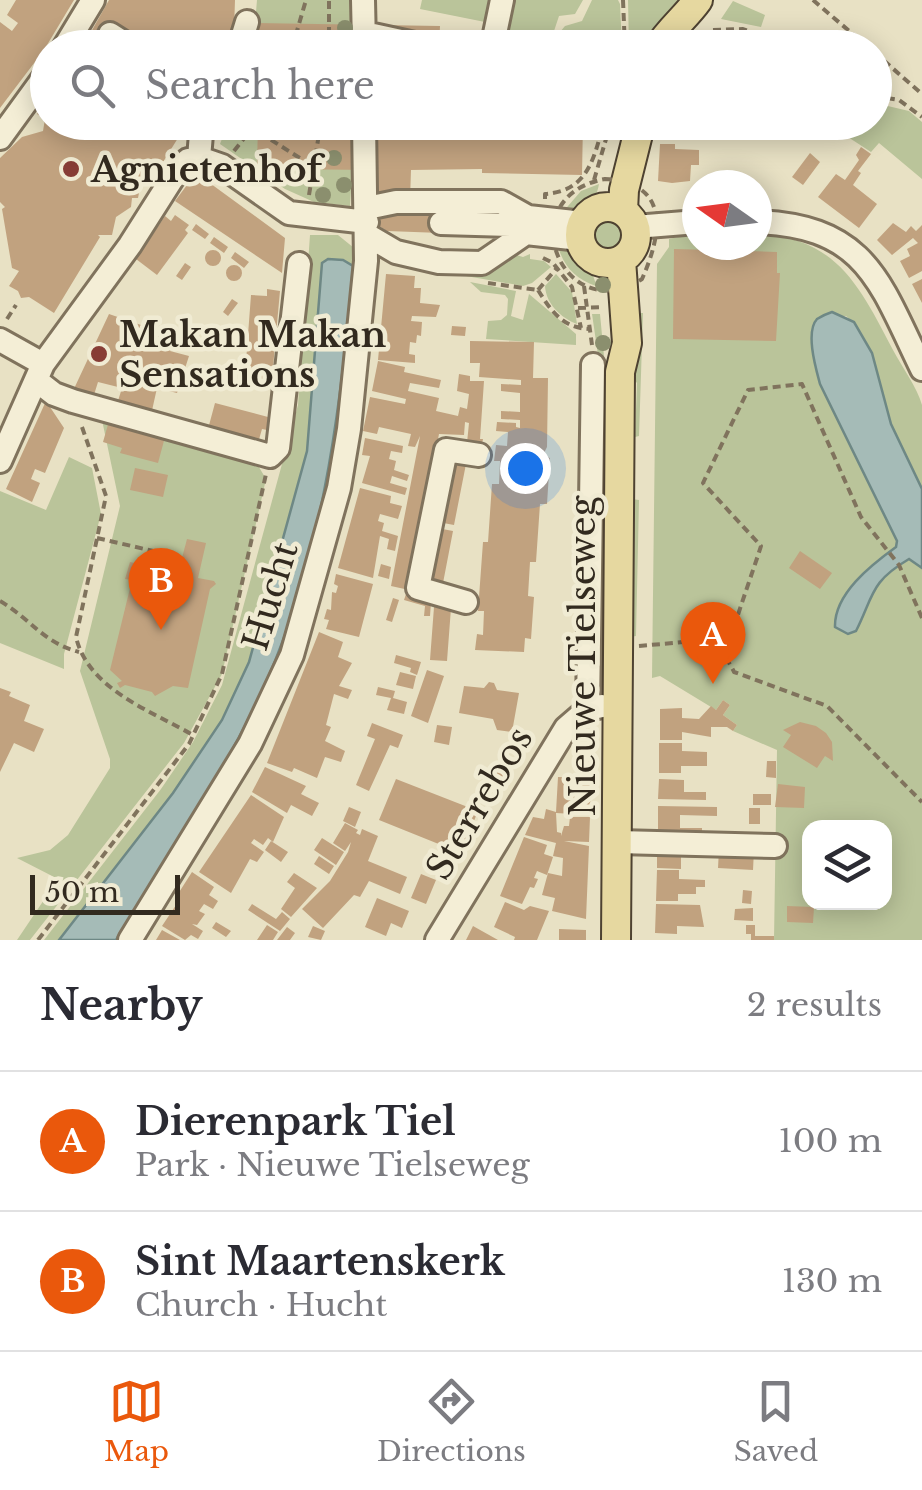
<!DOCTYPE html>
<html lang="en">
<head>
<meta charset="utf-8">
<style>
  body { margin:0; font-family:"Libre Baskerville",serif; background:#f7f7f7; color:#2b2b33 }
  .controls { position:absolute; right:30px; bottom:30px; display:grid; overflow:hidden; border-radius:20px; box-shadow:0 5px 25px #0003 }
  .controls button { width:90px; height:90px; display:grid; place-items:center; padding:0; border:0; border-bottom:2px solid #e1e1e2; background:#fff; color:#2b2b33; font:50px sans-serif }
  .compass { position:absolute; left:682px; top:170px; width:90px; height:90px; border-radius:50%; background:#fff; box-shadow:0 5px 25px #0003; rotate:284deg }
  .scale { position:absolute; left:30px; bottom:25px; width:150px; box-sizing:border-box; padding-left:10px; border:5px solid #322a1f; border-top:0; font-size:28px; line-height:35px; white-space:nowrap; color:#322a1f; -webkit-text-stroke:8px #f0ebd3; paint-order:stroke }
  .you { position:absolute; left:525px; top:468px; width:35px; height:35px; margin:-25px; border:8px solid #fff; border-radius:50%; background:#1a73e8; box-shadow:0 0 0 15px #1a73e833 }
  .badge { display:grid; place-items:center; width:65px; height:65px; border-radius:50%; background:#ea580c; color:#fff; font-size:32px; font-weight:700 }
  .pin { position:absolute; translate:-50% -82px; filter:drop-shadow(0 2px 5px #0008) }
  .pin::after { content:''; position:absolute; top:52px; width:35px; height:30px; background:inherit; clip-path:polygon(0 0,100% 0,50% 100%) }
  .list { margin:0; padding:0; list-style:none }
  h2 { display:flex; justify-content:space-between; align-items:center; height:130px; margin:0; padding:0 40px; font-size:42px }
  h2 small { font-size:32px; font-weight:400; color:#7c7c81 }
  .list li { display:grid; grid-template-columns:65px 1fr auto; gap:30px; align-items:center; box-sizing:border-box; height:140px; padding:0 40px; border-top:2px solid #e1e1e2 }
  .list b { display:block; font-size:38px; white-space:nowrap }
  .list p { margin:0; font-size:32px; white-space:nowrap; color:#7c7c81 }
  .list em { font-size:32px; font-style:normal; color:#7c7c81 }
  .icon { flex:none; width:55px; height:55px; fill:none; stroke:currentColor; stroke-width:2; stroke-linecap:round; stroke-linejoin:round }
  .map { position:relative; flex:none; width:922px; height:940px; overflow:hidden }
  .search { position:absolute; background:#fff; box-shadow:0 5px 25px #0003; left:30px; right:30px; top:30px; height:110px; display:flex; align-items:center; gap:25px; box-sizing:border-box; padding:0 35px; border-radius:55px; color:#7c7c81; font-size:38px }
  .sheet { height:410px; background:#fff }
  nav { display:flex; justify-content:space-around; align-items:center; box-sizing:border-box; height:140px; border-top:2px solid #e1e1e2; background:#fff; font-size:28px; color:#7c7c81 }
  nav a { display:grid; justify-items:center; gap:5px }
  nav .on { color:#ea580c }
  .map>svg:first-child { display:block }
</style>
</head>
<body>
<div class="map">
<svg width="922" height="940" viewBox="0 0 922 940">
  <rect width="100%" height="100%" fill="#e8e1c4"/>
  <!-- green -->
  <path fill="#bac49a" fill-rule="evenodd" d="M257 0H356L355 47 253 48Z
    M422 0H489L485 22 420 9Z
    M513 0H583L575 14 559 16 552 37 545 35 541 47 505 39Z
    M592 0H618L620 4 622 47H570L569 34 560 32 565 26 582 21Z
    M628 0H678L640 48 629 47Z
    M733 1 765 15 761 27 721 19Z
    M742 33 773 43 769 47H708L727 35Z
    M875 103 909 111 922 122V179L879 143 871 152 831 126 834 123 874 122Z
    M228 123H355L350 206 314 202 285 189 220 144Z
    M599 184C596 204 580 211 562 213L581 191Z
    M595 235a14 14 0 1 1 28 0a14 14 0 1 1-28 0Z
    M697 231V245H757V234C837 237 860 287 893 350 902 367 917 387 922 405 922 423 922 468 922 489 910 468 900 447 891 424 877 388 879 343 846 316L817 320 813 333 815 368 897 541 922 568V940H774L777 750 733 731 737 725 723 715 730 705 723 700 716 710 660 676 652 678 657 264 669 247V239L678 237V233ZM810 828H884V902H810Z
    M310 235H338L354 248 353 268 343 260 322 264 307 451 249 662 222 720 173 793 59 940H44L161 789 193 742 222 685 298 405Z
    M557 243C574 249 594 268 596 286 574 278 563 266 557 243Z
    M513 254 523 257 530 254V259L544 261 551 267 532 283 523 286 466 276V273Z
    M556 274 572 292 577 324C561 318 546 304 545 286Z
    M470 282 516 291 511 316 523 320 529 294 576 334V345L486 339 488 321 501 320 507 315 508 299 505 295 481 292Z
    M632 313H643L639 436 635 437 637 383 629 374Z
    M592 314H600L609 409H606V414H597L598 355Z
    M102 420 256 462 266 479 222 674 184 743 30 940H17L58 879 17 858 50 850 68 835 110 768V759L80 671 120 506Z
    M69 457 92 468 101 514 64 654V669L0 643V491L46 510Z
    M597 487H608L607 643H594Z
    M632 499 639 500 636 636 630 637Z"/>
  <!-- water -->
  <path fill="#a5bbb7" stroke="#6e8885" stroke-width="2.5" d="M328 259 343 260 353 266C341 412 321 570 256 704 216 786 163 862 116 940H59L173 793 222 720 249 662 307 451 322 263Z
    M832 312 854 322 872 353 891 424 922 489V568L909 559C870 582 874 595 856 631L848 634 835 627C834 594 871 565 896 547L897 541 820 384C816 369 805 332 817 319 820 317 829 313 832 312Z"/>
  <!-- building -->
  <path fill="#c1a27f" d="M16 0H74L44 50 0 108V22L12 31 18 23 7 15Z
    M109 0H235L234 30 225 48H148L113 29 117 48H82Z
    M255 23 440 26 439 48H259V39H254Z
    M48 99V122H188L181 127 178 138 150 183 142 178 138 198H132L131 207 116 217 112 235H98L100 237 54 313 29 297 21 298 18 291 9 286 19 271 12 268 2 209 5 207 0 202V158L22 137 43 131 45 119 37 114Z
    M258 122H583L582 175 482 173V169L411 170 410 200 422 214 441 215V233L387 231 374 223 371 170 274 169 273 179 257 168Z
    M660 144H675V149L699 150V165H691L690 181 672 183 658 181Z
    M861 147 871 154 858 171 861 173 853 185 877 204 859 228 818 197 836 174 845 180 859 160 856 155Z
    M810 153 820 162 803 185 792 177Z
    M196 173 285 238 282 273 175 201Z
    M175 215 189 225 185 230 188 233 157 275 136 259 165 216 171 221Z
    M893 223 906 232 911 226 916 231 922 225V271L909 278 900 261 910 256 907 249 918 243 913 238 892 255 877 240Z
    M196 224 209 234 205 239 192 230Z
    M214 237 228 247 224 253 210 243Z
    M674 249 777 252V273H780L776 341 673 339Z
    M205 258a8 8 0 1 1 16 0a8 8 0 1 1-16 0Z
    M235 252 249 262 244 268 231 258Z
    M185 263 191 267 182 280 176 276Z
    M226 273a8 8 0 1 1 16 0a8 8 0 1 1-16 0Z
    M386 274 415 276 414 288H421L420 303 440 305 436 317 412 316 411 321 422 322 421 336 417 335 416 343 410 342 409 354 415 355V363L378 360Z
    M922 279V303L912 284Z
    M267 289 280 291 271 389 244 388 251 295 267 296Z
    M232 299 238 303 228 316 223 312Z
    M109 314 176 337 170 351 189 356 177 393 157 388 151 415 117 404 122 388 98 382 93 398 72 393Z
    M218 326 223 330 214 343 208 339Z
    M452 326 466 327 465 336 451 335Z
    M470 341 534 342 533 378H548L547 447 543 455 550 458 547 504H540L536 562H530L528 596 534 597 531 639 525 638 524 652 475 650 477 634 483 635 484 611H478L483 542H488L492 484H499L500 461H494L496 445 507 446 508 432 496 431 497 422 516 423V427L520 428V420L501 419V411L520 412V393L501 391V384L521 385V380L479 377 480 363H470Z
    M378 361 405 367 404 372 441 380 439 388 410 383 408 391 439 398 436 411 458 416 460 407 467 409 469 394 457 391 459 374 470 376V381H484L480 439H483L482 444 467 443 469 423 465 422 464 435 439 434 409 590 391 586 420 436 415 447 408 446 411 434 379 427 377 434 363 431 370 397 405 404 406 399 372 391Z
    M46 401 64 428 45 473 35 469 31 479 40 483 32 502 6 489Z
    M215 403 268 417 267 430 262 429 258 443 208 429Z
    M109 421 165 437 158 463 120 453 122 448 103 442Z
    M365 438 403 446 402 453 391 451 389 459 396 461 394 470 409 475 407 481 392 476 390 483 407 488 405 495 362 483 370 456 362 455Z
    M450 461 466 464 454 525 438 522Z
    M135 468 168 475 163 497 130 490Z
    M360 488 391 496 390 503 402 506 398 519 380 514 378 521 384 523 382 531 398 536 395 551 387 549 389 539 380 536 373 578 338 568Z
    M437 528 453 531 443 583 427 580Z
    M187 539 206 543 198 578 214 581 216 584 210 589 188 688 173 686 155 696 152 692 125 685 120 688 117 683 122 681 110 670 132 580 125 579 130 562 178 573Z
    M800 551 832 573 820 589 789 568Z
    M381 564 391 567 389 579 378 576Z
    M336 574 373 584 359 637 326 629 329 620 324 619 327 609 331 610 332 592 336 593 338 586 334 584Z
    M406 594 431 602 430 616H424L425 606 404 600Z
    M393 598 399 600 392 622 386 620Z
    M434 607 451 608 447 661 430 660Z
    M319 632 343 642 338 657 352 663 339 686 352 690 348 699 334 694 326 725 331 727 325 741 345 751 341 762 325 757 317 778 294 768 292 772 267 763Z
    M396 655 421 662 417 675 410 672 411 668 394 663Z
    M427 670 444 676 428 723 411 716Z
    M400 672 416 676 413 689 396 685Z
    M489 682 494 683 497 690 519 693 512 732 497 730 493 719 459 713 464 686 484 688Z
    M378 687 395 691 393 698 407 702 404 714 387 710 391 698 376 695Z
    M0 688 11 692 9 696 30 705 24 721 44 729 34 752 14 743 0 772Z
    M723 700 730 705 723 715 737 725 733 731 727 727H711V737L682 732V740H660V709L682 708V718L699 719 711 706 716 710Z
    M800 722 816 726 826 733 832 742 833 761 825 756 817 768 783 747 791 735 783 730Z
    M372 723 403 735 398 748 390 745 369 791 356 785 375 739 367 736Z
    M437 725 452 727 449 745 434 742Z
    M659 743H682V751L707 752V766H681V773H659Z
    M767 761H776V778L766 777Z
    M491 765 513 774 510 784 487 775Z
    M265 767 306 786 301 794 319 803 312 816 291 805 287 813 252 792Z
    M558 777 591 778 590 815 556 813 557 832 561 833V836L564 826H569L570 817H590L589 842 564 841 589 846 586 919 552 911 555 898 542 895 548 873 562 876 563 858 553 856 556 843 525 835 533 817 544 819 546 809 556 812Z
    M396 779 478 811 461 853 379 820Z
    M659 779 684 780V792H706V800L658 799Z
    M778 784 805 787 804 808 775 807Z
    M753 794H771V805H753Z
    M251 795 284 817 273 842 268 838 263 845 254 839 251 843 264 852 257 862 250 859 231 893 199 872Z
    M658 806 717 807V816L680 815V828H702V836L658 835Z
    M349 807 361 812 355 827 343 821Z
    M749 808H760V824H749Z
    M345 823 358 830 356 833 360 835 362 829 378 836 368 861 407 877 400 894 369 881 360 897 354 895 323 928 302 909 330 881 348 852 351 842 345 851 333 843Z
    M524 837 547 845 544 854 553 857 547 875 537 871 534 878 538 879 534 888 530 887 522 904 500 896Z
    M322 838 344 852 336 865 314 850Z
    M271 841 288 852 281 862 265 850Z
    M657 849H708L707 858 681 857V869L657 868Z
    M719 849 754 850 753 870 718 868Z
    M319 856 334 866 329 874 314 864Z
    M657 870H679V879L705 880V887H696V894H678V901H656Z
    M192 872 214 887 209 895 218 901 213 909 204 904 199 911 205 914 197 925 192 924 203 931 198 939 191 935 185 940 162 926 180 899 176 897Z
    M294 873 317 888 291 917 281 909 295 888 287 882Z
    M421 874 436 880 426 904 411 898Z
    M743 890 752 891 751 904 742 903Z
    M377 898 409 911 402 928 391 923 386 936 365 927Z
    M505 902 524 910 530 906 549 911 537 940H514L515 937 494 927Z
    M252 904 276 919 282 912 290 919 280 931 248 910Z
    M656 904 700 905 704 927 677 926V934L655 933Z
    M787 906 814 907 813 923 787 922Z
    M753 908V921L734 920 735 909Z
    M216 922 231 931 226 937 212 928Z
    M267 925 278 932 273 940H257Z
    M746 925H755V936H774V940H751V934H746Z
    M313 926 325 931 321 940 308 937Z
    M473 926 498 940H466Z
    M287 927 295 933 290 940H277Z
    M559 929 586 930V940H559Z
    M162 930 180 940H156Z"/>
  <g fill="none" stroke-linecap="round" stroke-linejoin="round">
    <defs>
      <path id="minor" d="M363 0 364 44
        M364 33 433 48
        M110 34 132 48
        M64 48 93 0
        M239 48 247 22
        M492 48 502 0
        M0 138 48 72
        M199 158 222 166 289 213 367 222
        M199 158 202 122
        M367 208 396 202H501L528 217 583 223
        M757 222C867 226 880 283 922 369
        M441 223 514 225 528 217
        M635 227 697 222
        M367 235 396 252 439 262 482 263 526 233 580 239
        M0 340 43 364
        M36 380 54 394 73 401 270 456 278 448 299 264
        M0 461 43 364 130 245 177 171 188 160 199 158
        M466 602 418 588 446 450 479 455
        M588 709 593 365
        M618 842 775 846
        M130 940 250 744 292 655 339 488 349 429 366 261 364 122
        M437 940 566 728 588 709 602 706"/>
      <path id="major" d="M658 48C669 30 686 17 698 0
        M580 235a28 28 0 1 1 56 0a28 28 0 1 1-56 0Z
        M623 211 624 190 641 122
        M616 940 620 372 627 343 621 260"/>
    </defs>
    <!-- minor casing -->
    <use href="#minor" stroke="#80735d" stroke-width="28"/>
    <!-- major casing -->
    <use href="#major" stroke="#4e4231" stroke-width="32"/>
    <!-- path -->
    <path stroke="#80735d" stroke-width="4" stroke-dasharray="8 5" stroke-linecap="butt" d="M623 0 625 48
      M813 0 869 48
      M713 30 743 29 793 48
      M292 48 306 0
      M329 48V0
      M693 48 712 31
      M874 52 922 94
      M874 96 899 100 922 117
      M593 122 598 136
      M260 133 311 165
      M234 151 246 136 260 133 264 122
      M605 179C671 183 662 234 642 279 563 330 508 197 605 179Z
      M594 180 611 122
      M309 195 321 122
      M545 199V194C589 191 594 157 604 122
      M543 258 553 263 572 287 581 328
      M488 283 538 290
      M584 286 592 345
      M538 290C551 311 563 328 589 329
      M538 290 556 269
      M578 308 603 307
      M7 319 16 305
      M82 427 106 496 76 637C88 689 151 711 193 735
      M97 538 179 557
      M0 601C32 620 42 642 79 652
      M922 618 899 565 861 517 802 384 748 390 703 483 761 546C756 563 725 648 727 657 728 663 732 667 734 672L827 706 922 802
      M639 646 729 638
      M38 940 189 744 222 674 266 474"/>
    <!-- minor -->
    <use href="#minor" stroke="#f4eed6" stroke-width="22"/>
    <!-- major -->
    <use href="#major" stroke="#e6d8a0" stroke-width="28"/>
  </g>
  <!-- trees -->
  <g fill="#8b8f6e">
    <circle cx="345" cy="28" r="8"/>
    <circle cx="334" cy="158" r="8"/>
    <circle cx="344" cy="185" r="8"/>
    <circle cx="323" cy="195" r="8"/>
    <circle cx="603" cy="285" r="8"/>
    <circle cx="603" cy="343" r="8"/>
  </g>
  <!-- markers -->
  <g fill="#873d35" stroke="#f0ebd3" stroke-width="4">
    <circle cx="71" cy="169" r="10"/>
    <circle cx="99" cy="354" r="10"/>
  </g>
  <g text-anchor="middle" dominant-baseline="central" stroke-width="9" stroke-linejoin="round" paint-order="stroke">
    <!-- poi labels -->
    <g font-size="35" font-weight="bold" fill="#322a1f" stroke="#f0ebd3" text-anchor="start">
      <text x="91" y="169">Agnietenhof</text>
      <text x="119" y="334">Makan Makan<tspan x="119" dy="40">Sensations</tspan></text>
    </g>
    <!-- street labels -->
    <g font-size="35" fill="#322a1f" stroke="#f0ebd3">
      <text transform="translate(270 596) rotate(-73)">Hucht</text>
      <text transform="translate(582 656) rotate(-90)">Nieuwe Tielseweg</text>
      <text transform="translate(479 803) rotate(-59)">Sterrebos</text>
    </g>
  </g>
</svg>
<div class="controls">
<button><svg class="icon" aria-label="layers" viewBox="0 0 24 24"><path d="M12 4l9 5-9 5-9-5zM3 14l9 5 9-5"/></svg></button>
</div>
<svg class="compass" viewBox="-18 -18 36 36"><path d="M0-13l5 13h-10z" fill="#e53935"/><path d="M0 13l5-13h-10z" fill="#7c7c81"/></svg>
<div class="scale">50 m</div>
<div class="you"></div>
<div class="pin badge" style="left:713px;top:684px">A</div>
<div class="pin badge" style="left:161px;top:630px">B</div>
<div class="search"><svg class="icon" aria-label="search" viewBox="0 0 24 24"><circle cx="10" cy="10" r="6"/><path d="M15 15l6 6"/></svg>Search here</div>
</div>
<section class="sheet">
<h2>Nearby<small>2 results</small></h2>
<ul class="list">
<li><span class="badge">A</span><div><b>Dierenpark Tiel</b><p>Park · Nieuwe Tielseweg</p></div><em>100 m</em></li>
<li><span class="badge">B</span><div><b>Sint Maartenskerk</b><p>Church · Hucht</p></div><em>130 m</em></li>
</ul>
</section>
<nav>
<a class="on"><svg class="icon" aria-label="map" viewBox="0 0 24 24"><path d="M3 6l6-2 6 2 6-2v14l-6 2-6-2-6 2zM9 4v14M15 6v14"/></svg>Map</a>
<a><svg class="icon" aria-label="directions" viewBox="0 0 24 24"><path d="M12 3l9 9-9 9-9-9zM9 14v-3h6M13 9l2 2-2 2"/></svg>Directions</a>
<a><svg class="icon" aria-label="saved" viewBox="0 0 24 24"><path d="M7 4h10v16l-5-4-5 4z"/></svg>Saved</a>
</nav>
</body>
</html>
